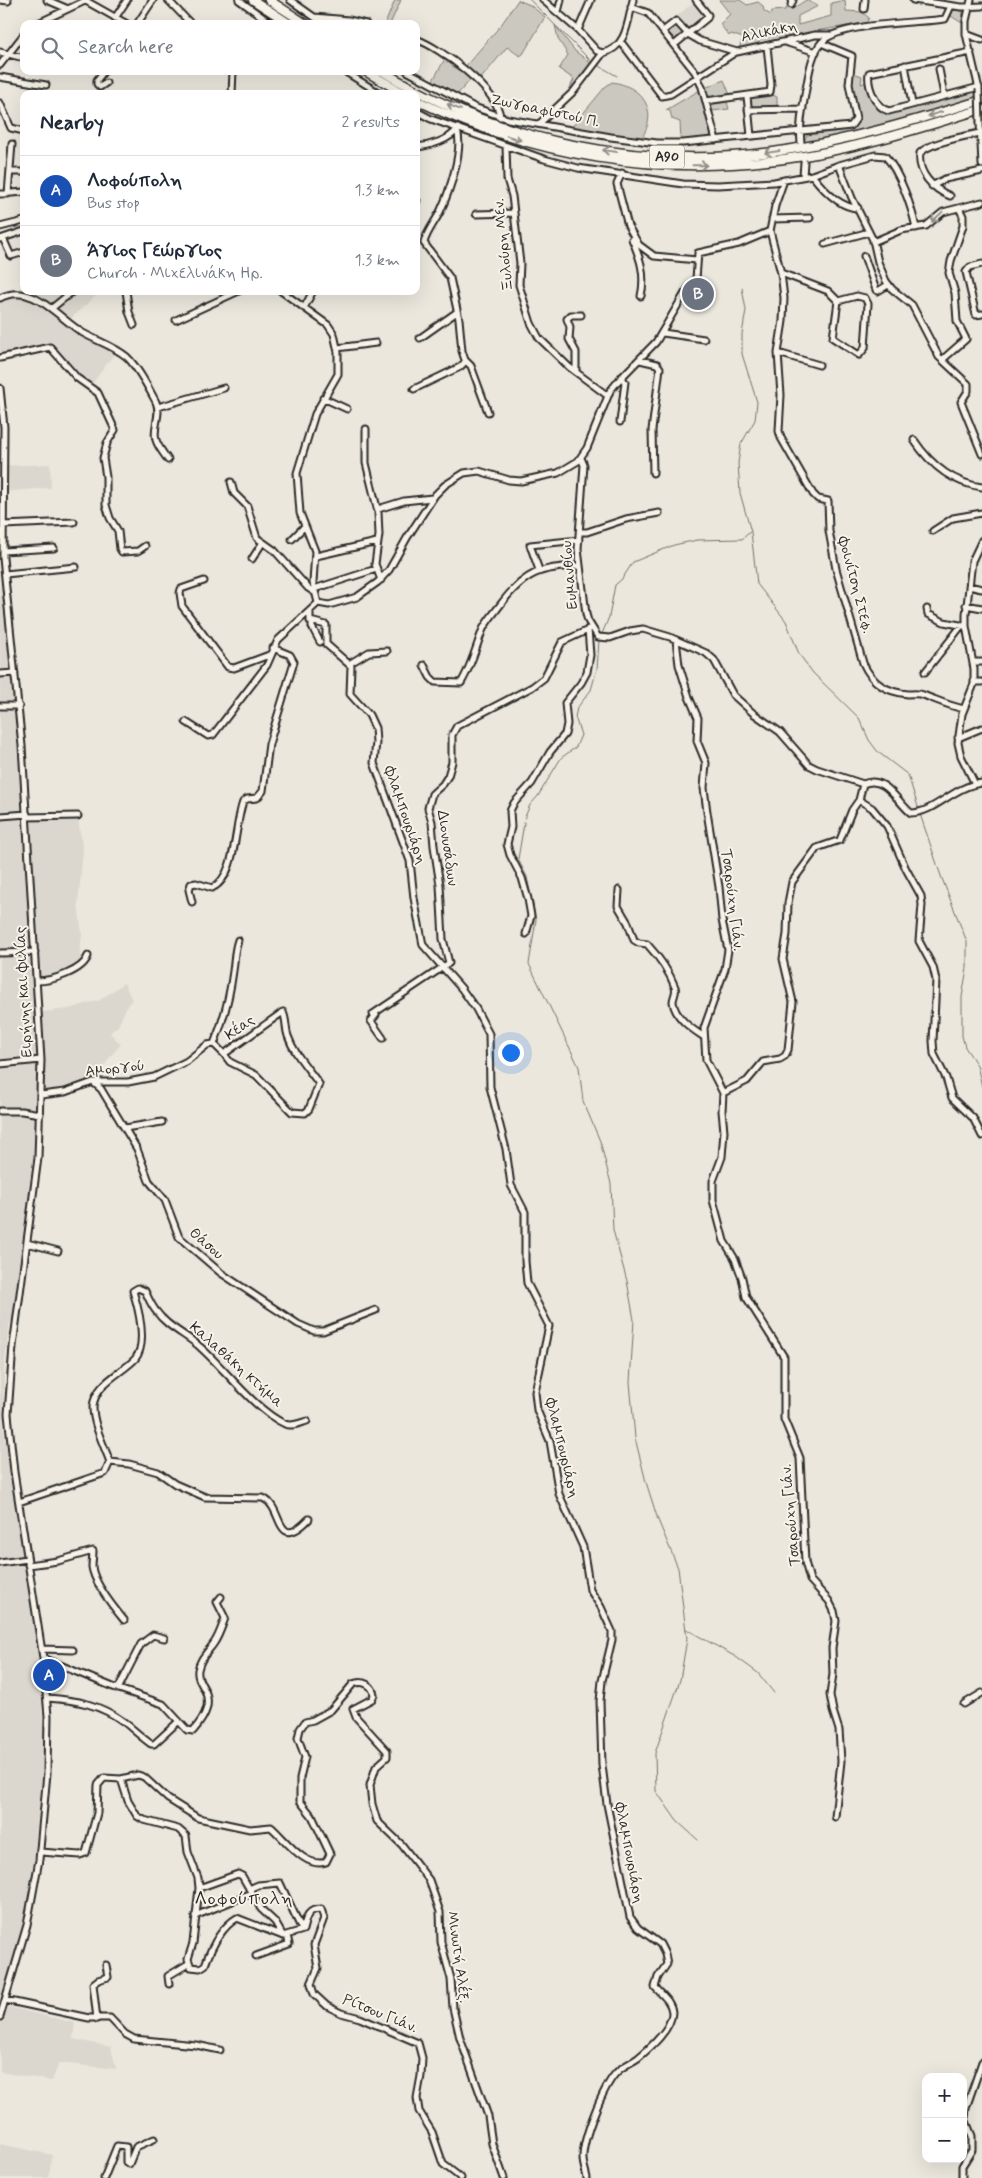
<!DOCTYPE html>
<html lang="en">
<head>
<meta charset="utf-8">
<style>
  body { margin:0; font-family:Mynerve,sans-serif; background:#f6f6f7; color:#1f2937 }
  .controls { position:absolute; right:15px; bottom:15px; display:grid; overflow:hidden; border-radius:10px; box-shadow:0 5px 20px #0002 }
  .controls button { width:45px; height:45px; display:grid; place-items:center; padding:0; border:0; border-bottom:1px solid #e0e1e3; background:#fff; color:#1f2937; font:25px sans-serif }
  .you { position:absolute; left:510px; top:1052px; width:18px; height:18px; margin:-12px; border:4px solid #fff; border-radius:50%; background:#1a73e8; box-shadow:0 0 0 8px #1a73e833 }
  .badge { display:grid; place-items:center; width:32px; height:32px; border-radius:50%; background:#7c3aed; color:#fff; font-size:16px; font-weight:700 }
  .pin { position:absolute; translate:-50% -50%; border:2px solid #fff; box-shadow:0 1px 5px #0006 }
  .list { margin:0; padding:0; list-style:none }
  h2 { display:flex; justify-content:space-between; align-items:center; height:65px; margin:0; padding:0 20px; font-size:21px }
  h2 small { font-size:16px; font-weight:400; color:#747a83 }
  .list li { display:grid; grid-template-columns:32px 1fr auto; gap:15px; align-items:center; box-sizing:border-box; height:70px; padding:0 20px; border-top:1px solid #e0e1e3 }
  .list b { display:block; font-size:19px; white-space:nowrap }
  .list p { margin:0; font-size:16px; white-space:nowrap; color:#747a83 }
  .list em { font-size:16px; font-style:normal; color:#747a83 }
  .icon { flex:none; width:28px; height:28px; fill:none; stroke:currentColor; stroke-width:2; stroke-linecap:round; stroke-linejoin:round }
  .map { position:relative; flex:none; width:982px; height:2178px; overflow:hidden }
  .search { position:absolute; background:#fff; box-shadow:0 5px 20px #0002; left:20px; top:20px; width:400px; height:55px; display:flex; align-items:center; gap:12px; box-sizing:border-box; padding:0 18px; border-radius:10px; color:#747a83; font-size:19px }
  .panel { position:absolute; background:#fff; box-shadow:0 5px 20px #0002; left:20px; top:90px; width:400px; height:205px; border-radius:10px }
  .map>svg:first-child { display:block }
</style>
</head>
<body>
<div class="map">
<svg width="982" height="2178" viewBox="0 0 982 2178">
  <rect width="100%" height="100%" fill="#ebe7dd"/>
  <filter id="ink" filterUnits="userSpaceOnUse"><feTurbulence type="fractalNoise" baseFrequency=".02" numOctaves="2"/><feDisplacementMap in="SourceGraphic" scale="10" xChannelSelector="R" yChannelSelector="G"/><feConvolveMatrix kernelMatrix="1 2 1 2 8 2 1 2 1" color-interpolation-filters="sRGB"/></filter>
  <g filter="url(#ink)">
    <!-- built -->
    <path fill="#dbd7ce" d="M694 2 705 16 689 30 677 16Z
      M24 286V291H101L67 322 116 352 91 385 75 372 56 349 48 345 0 356V301L19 294 21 291 18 290Z
      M50 464 51 488 0 492V466Z
      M0 563 14 686 22 819H78L83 851 78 904 82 934 80 953 83 961 59 975 32 979 34 1013 68 1009 100 1000 124 983 132 1000 128 1004 118 1026 110 1033 121 1044 110 1057 97 1078 52 1092 37 1093 35 1144 24 1245 13 1321 10 1322 4 1368 3 1425 40 1670 44 1750 33 1871 19 1945 0 2005 75 2023 73 2039 111 2047 116 2069 59 2063 52 2081 0 2072Z
      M0 2144 53 2155 48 2178H0Z"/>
    <!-- green -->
    <path fill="#cbc8bf" stroke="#7b7a75" d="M395 0H401L390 24H385Z
      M518 0 530 5 545 17 523 54 520 56 507 47 479 81 464 68 501 25Z
      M719 0H740L747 5 758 2 763 6 764 11 771 15 772 11 785 10 789 5 794 8 806 0 818 6 798 16V25L831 16V3L845 0 846 11 862 12 869 18 866 23 809 32 739 48 743 38 731 34 729 36 720 24 730 14Z
      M953 10 963 11 962 23 951 16Z
      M675 23 686 33 677 40 666 31Z
      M555 25 575 51 593 65 566 97 574 79 559 69 568 55 558 39Z
      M446 57 471 79 456 96 432 82Z
      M853 73 862 76 861 84 867 82 883 110 976 90V97L872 128 803 143 807 135 848 130 856 126C864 110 849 90 853 73Z
      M724 80 730 95 708 98 705 88Z
      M612 82C642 86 660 111 641 139L583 131 572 127 605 87Z
      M700 90 712 138 681 141 680 122 672 119 670 111 666 110Z
      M773 95 777 97V108L751 107V97Z
      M727 102 729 109 712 111V104Z"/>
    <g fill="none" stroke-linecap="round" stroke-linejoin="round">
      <!-- stream -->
      <path stroke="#72716c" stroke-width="1" d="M530 0 592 62
        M596 64 617 76
        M742 288 746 310 742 334V354L757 402 755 420 741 444 738 463 740 493 751 532 757 584 786 621 799 654 813 673 859 718 869 740 878 752 908 775 919 810
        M602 634 609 617 615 585 622 579 633 562 674 545 697 540 742 539 750 532
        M599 640 597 669 591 690 577 708 575 717 581 735 576 747 561 758 538 796 530 805 525 817 518 859 527 877 536 920 529 964 579 1067 583 1101 600 1141 611 1184 613 1230 627 1281 634 1320 630 1382 635 1438 646 1482 658 1520 678 1568 687 1639 680 1680 655 1753 656 1791 677 1821 698 1840
        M920 814 941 876 967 942V968L962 997V1036L965 1047 977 1065 982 1087
        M686 1629 736 1657 758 1673 774 1693"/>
      <!-- minor-tunnel -->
      <path stroke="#c5c1b9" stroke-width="5" stroke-dasharray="5 2.5" stroke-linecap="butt" d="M506 146 514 120"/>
      <defs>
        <path id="minor" d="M0 0 8 1
          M47 0 68 9
          M168 0 191 24
          M239 0 272 24
          M290 0 324 24
          M543 0 578 30 597 51 603 53
          M913 0 961 7 982 6
          M971 0 966 21V34L979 89
          M86 1 127 24
          M791 5 793 0
          M631 7 648 13 695 72 702 87 716 140
          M864 9 865 0
          M558 12 561 0
          M314 17 349 20 366 24
          M115 18 127 0
          M36 24 87 0
          M137 24 153 0
          M578 30 591 0
          M663 31 676 21 688 34 700 41 737 52 815 35H831
          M966 34 982 40
          M416 39C441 48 498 90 500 117
          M621 42 662 96 671 94 736 52
          M785 42 816 52
          M674 45 707 18 708 15 696 0
          M0 52 24 58
          M971 52 869 73C867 85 875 108 889 111L979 87
          M603 53C627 48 628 20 633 0
          M0 65 24 34
          M905 65 912 104
          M939 69 944 95
          M104 71 97 80V84L100 87 106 83
          M344 71 381 94
          M407 71 474 107 508 119 611 137 657 143H683L851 126 856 119 849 84 852 56 821 43
          M0 77 46 85
          M232 94 233 71
          M747 96 751 136
          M706 101 770 92 771 85 767 46
          M0 103 11 128 24 131
          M748 110 803 109
          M416 111 431 119 544 159 578 168 683 184 718 185 774 182 812 175 839 165 852 198 873 240 878 262 886 281 892 289 912 305 939 357 968 384V391L961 402 982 454
          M980 122 982 165
          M539 124 574 91 603 53
          M457 130C464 150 449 193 440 212 435 222 426 233 424 243L450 278 459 319 462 351 465 360 471 366 488 412
          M801 143C799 124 803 107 806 89 809 74 811 54 822 42 838 23 918 23 945 19L951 6
          M506 146 507 179 512 196 520 263 519 285 531 323 539 338 569 367 608 396
          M416 147C429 146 451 140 458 128
          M839 165 875 155 885 156C899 170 912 208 916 228
          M10 172H23
          M622 173 617 184 628 226 639 245 654 256 697 260
          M812 175C822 188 839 208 858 208
          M803 176 804 162
          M784 180 775 206 770 231 781 273 784 298 783 321 778 353 781 395 779 431 781 438 813 494 818 499 828 501 829 531 836 569 863 663C872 683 886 692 908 694 913 694 919 693 923 695 937 700 949 706 964 709
          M932 186 945 179 982 171
          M0 194 24 192
          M8 194 12 144
          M950 196C933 189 917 173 920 153 930 142 966 136 980 133
          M416 200 417 201
          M476 214 514 213
          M772 219 810 218
          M0 227 24 221
          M3 238 11 256 24 252
          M0 239 24 231
          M632 239C640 258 646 274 641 296
          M873 242 901 230 926 226 943 212 982 202
          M825 244 869 232
          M864 256 876 290 878 291 888 285
          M982 264 970 267 966 272 976 315 982 314
          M781 273 828 291 838 301
          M126 291 129 312 134 325
          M281 291 328 325 334 334 338 352V374L315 414 297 473 300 513 315 551 313 583 318 603
          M857 296 865 298 868 304 865 348 859 355 833 338 838 301Z
          M0 298C32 281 58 318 83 333 97 341 114 346 127 357 139 369 148 387 156 402 162 415 152 428 156 440 158 447 164 454 168 460
          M52 308 73 291
          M304 308 313 291
          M176 320 239 291
          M663 333 704 339
          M420 338 457 312
          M337 348 376 343
          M778 353 819 365
          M0 358 50 347 77 378 98 393 115 430 107 443 103 458 106 477V505L110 518 118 531 120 549 122 552 138 551 145 546
          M640 360 657 364 660 368 652 430 653 473
          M942 360 966 339 957 321 955 293 949 273 951 261 963 226V216L959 208
          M576 372V352L569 339 570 327 567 319 571 315H581
          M0 388 4 427 3 558 22 746 41 1060 38 1158 13 1346 8 1414 14 1472 43 1658 48 1716 47 1773 39 1860 27 1925 0 2017
          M414 389 460 367 466 361
          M323 398 347 409
          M158 407 224 388
          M620 422 625 382 621 377
          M366 429V463L378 512 379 535 375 564 381 580
          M914 440C930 464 953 483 982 487
          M581 458 584 465 578 549 586 614 588 621 598 637 610 638 630 631 643 629 670 637 706 653 714 660 733 695 753 713 780 732 809 765 817 769 863 784C885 774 897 802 911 813 935 813 953 786 982 783
          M231 482 234 493 247 506 257 538 274 550 308 588 314 592
          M378 509 404 501 432 498
          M3 525 74 522
          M933 531 953 518 982 513
          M580 532H587L626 519 659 513
          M292 539 304 527
          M3 551 54 548
          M316 556 377 542
          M252 559 263 542
          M539 570 530 545 579 540
          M5 574 76 567
          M204 581 181 589 180 593 182 606 228 667 234 668 269 655
          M969 586 982 589
          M314 589 376 569
          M318 603 329 605 357 597 378 582 389 570 407 538 435 495 445 485 464 473 479 471 509 480 521 481 558 473 578 461 587 448 610 391 619 380 656 342 685 293 696 279 698 253 739 244 770 231
          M966 605 982 608
          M927 609 928 614 944 622 965 626
          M310 611V621L326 625V644L351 666 350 694 369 715 375 728 376 742 374 763 410 861 414 898 423 945 461 988 476 1009 489 1034 490 1087 506 1149 511 1185 525 1212V1261L527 1283 549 1326 535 1392 537 1410 550 1441 559 1494 583 1547 590 1590 601 1607 612 1631V1640L602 1681 600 1701 602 1765 607 1804 630 1917 638 1928 660 1944 665 1954 667 1964 658 1977 655 1987C662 1995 671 2001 672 2012 672 2029 650 2048 638 2058 631 2063 622 2066 616 2073 603 2087 582 2140 583 2159 583 2165 586 2172 587 2178
          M312 622V627L320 642
          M676 640 679 665 689 697 698 718 697 741 706 763 704 788 707 812 719 887 722 920 728 950 725 969 704 1028 706 1060 723 1093 722 1111 724 1131 722 1157 713 1181V1200L724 1241 735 1259 742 1278 746 1297 784 1357V1419L800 1458 805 1562 810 1580 829 1601 834 1611 836 1621 832 1648 833 1674 830 1695 833 1711 839 1730 841 1761 835 1817
          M973 662H982
          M349 664 369 652 387 651
          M424 665 430 677 435 682 461 683C471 667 476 647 483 629 488 620 495 612 501 604 525 572 541 567 580 566
          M925 672 962 625
          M0 674 15 673
          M974 682H982
          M0 706H19
          M186 722 208 736 213 735 267 665 278 640 318 603
          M958 738 982 728
          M975 784 961 756 958 743 962 714 974 684V669L966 626V614L972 561 982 540
          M859 800 872 808 887 826 906 869 921 896 922 905 919 941 933 967 936 980 933 1041 934 1054 946 1078 952 1098 973 1118 982 1136
          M1 816 27 814
          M27 817 78 816
          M619 890 618 906 628 923 634 940 639 943 647 944C658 956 669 971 675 987 677 993 673 996 673 1002 675 1018 692 1029 704 1037
          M192 902 189 890 191 884 196 883 212 888C237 876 234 826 243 802L247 799 257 798 263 791 269 744 294 662 290 655 273 648
          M526 934 531 916 528 899 522 878 510 855 507 844 511 827 510 811 514 803 532 783 550 752 565 734 567 724 565 703 581 683 587 672 590 655 588 629
          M0 953 35 952
          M37 981C52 981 83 971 88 956
          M383 1038 371 1021 376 1015 373 1014 449 963 443 939 440 885 434 846 432 822 428 808 432 794 443 784 448 776 452 762V735L457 726 532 687 544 678 562 642 588 630
          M214 1044 224 1054 283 1012C287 1021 285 1028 288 1036 294 1054 308 1068 319 1084L309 1109 305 1113 292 1112 256 1075 230 1062 224 1054
          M214 1044C223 1022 230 994 233 971 235 958 234 952 238 940
          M0 1064 41 1060
          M93 1082 101 1089 137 1149 149 1181 165 1200 179 1237 221 1273 298 1324 314 1331H323L376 1310
          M723 1093 747 1081 763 1062 780 1059 785 1056 788 1050 793 1002 783 959 787 934 788 903 792 882 817 848 840 840 852 810 859 800 863 784
          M41 1095 65 1092 93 1082H128L154 1077 187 1061 207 1045 214 1044
          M0 1111H22L40 1114
          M125 1128 162 1122
          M27 1243 58 1251
          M110 1462 129 1464 158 1472 175 1484 205 1497 263 1498C284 1507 275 1554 309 1519
          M19 1502 105 1473 110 1462C104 1445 93 1425 93 1407 95 1383 121 1374 135 1359 148 1344 138 1307 133 1291L138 1288 145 1291C148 1297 151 1305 156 1311 167 1327 187 1335 200 1347 225 1369 255 1410 285 1424 292 1427 300 1423 307 1421
          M0 1563 27 1559
          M28 1565 58 1561 93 1551C93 1556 92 1562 92 1567 94 1583 114 1608 124 1620
          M42 1649 73 1650
          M43 1658 113 1687 163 1704 187 1730 193 1731C206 1716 213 1702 202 1685 199 1680 197 1676 198 1670 200 1658 208 1652 214 1643 219 1636 222 1626 225 1618L217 1602 221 1597
          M118 1689 141 1644 153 1635 164 1638
          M47 1698C76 1700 100 1704 124 1722 133 1729 141 1737 151 1744H154L179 1721
          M964 1704 982 1693
          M121 1779 138 1775 144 1777 168 1799 198 1818 250 1829 271 1827C285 1839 305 1869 326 1862L330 1854 312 1816 300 1801V1778L305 1757 298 1738 300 1729 305 1722 313 1720 331 1710 353 1684C363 1680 373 1685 374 1695L372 1699 353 1709 356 1717 387 1751V1757L376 1767 370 1785 372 1804 377 1821 402 1845 429 1880 436 1900 440 1912 441 1942 451 1979 453 2008 460 2038 488 2116 492 2144 504 2178
          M41 1852 80 1855 86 1853 97 1813 98 1785 104 1778 121 1779 128 1801 137 1816 144 1820 178 1829 186 1836 188 1852 198 1878 199 1888 193 1943 188 1959 191 1967 200 1968 205 1965C211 1948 220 1928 237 1918L283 1936 303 1930C306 1918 307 1909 321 1909L324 1918 314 1945 318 1968 311 1984 314 1994 327 2006 341 2013 360 2018 418 2043 422 2058 421 2076 417 2098 419 2111 432 2132 443 2164 461 2178
          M199 1888 238 1874 242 1876 261 1909 275 1922 283 1936
          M249 1889 258 1885 280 1883 302 1930
          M195 1916 252 1893
          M256 1956 289 1944 287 1935
          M169 1984 168 1976 188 1964
          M5 2000 89 2018H110L125 2034 134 2039 196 2045 220 2050
          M97 2019 93 1984 98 1980 108 1977 106 1965
          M104 2178 117 2146 126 2147V2162L129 2164 136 2147 154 2139
          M962 2178V2166L972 2150V2136L965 2119 966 2108 982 2062"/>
        <path id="highway" d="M253 0 290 24
          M269 0 306 24
          M365 71 405 94
          M382 71C497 141 639 170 773 152 844 142 913 121 982 100
          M416 100C541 160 673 179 810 155 869 145 926 126 982 109"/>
      </defs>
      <!-- minor casing -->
      <use href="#minor" stroke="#2b2b2b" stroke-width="9"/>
      <!-- highway casing -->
      <use href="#highway" stroke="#2b2b2b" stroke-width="11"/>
      <!-- minor -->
      <use href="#minor" stroke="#f7f3e8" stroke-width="5"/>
      <!-- highway -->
      <use href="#highway" stroke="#f7f3e8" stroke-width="8"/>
      <defs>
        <path id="minor-bridge" d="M979 89 980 122"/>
      </defs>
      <!-- minor-bridge casing -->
      <use href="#minor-bridge" stroke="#2b2b2b" stroke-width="9" stroke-linecap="butt"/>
      <!-- minor-bridge -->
      <use href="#minor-bridge" stroke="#f7f3e8" stroke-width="5"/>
    </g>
    <!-- one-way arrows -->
    <defs><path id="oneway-shaft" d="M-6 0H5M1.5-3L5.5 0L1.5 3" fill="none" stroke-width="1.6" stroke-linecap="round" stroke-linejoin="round" transform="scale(1.25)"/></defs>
    <g stroke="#918f8a">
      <use href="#oneway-shaft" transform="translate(454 107) rotate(-157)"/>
      <use href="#oneway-shaft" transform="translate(935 114) rotate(163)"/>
      <use href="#oneway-shaft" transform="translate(514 138) rotate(18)"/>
      <use href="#oneway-shaft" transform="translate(610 151) rotate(-172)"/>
      <use href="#oneway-shaft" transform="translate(772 152) rotate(172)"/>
      <use href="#oneway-shaft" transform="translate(700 165) rotate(-1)"/>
      <use href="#oneway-shaft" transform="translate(937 217) rotate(137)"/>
    </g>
  </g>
  <g text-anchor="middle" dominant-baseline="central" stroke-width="4" stroke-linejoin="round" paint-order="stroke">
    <!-- shield labels -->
    <rect fill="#f7f3e8" stroke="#686764" stroke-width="1" x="649.5" y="145.5" width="35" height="23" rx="4"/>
    <g font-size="14" font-weight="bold" fill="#2b2b2b">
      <text x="667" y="157">Α90</text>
    </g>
    <!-- street labels -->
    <g font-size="15" fill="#2b2b2b" stroke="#f7f3e8">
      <text transform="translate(769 32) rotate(-12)">Αλικάκη</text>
      <text transform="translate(545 111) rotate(12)">Ζωγραφιστού Π.</text>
      <text transform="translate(504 245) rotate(-96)">Ξυλούρη Μεν.</text>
      <text transform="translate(570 575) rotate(-95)">Ευμανθίου</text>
      <text transform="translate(855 585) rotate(75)">Φοινίτση Στεφ.</text>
      <text transform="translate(405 815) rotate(71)">Φλαμπουριάρη</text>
      <text transform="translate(447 848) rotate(82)">Διονυσάδων</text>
      <text transform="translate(732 900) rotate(83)">Τσαρούχη Γιάν.</text>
      <text transform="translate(24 992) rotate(-93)">Ειρήνης και Φιλίας</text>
      <text transform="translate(240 1028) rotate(-35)">Κέας</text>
      <text transform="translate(115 1069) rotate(-6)">Αμοργού</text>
      <text transform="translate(206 1244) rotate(41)">Θάσου</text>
      <text transform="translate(236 1365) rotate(42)">Καλαθάκη κτήμα</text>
      <text transform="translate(562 1448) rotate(76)">Φλαμπουριάρη</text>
      <text transform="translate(791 1515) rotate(-95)">Τσαρούχη Γιάν.</text>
      <text transform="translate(629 1853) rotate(79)">Φλαμπουριάρη</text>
      <text transform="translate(458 1957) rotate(82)">Μινωτή Αλέξ.</text>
      <text transform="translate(380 2014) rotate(22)">Ρίτσου Γιάν.</text>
    </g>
    <!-- quarter labels -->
    <g font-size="18" letter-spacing="1" fill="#2b2b2b" stroke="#f7f3e8">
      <text x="244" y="1899">Λοφούπολη</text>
    </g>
  </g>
</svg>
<div class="controls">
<button>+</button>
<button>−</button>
</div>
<div class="you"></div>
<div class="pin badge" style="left:49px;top:1675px;background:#1a4fb4">A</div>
<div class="pin badge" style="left:698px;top:294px;background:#6b7280">B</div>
<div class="search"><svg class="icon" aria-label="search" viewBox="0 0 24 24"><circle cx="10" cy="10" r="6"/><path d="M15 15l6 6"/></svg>Search here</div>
<section class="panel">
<h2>Nearby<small>2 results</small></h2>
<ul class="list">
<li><span class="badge" style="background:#1a4fb4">A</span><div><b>Λοφούπολη</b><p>Bus stop</p></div><em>1.3 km</em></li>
<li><span class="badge" style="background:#6b7280">B</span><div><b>Άγιος Γεώργιος</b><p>Church · Μιχελινάκη Ηρ.</p></div><em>1.3 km</em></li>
</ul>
</section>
</div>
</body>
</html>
